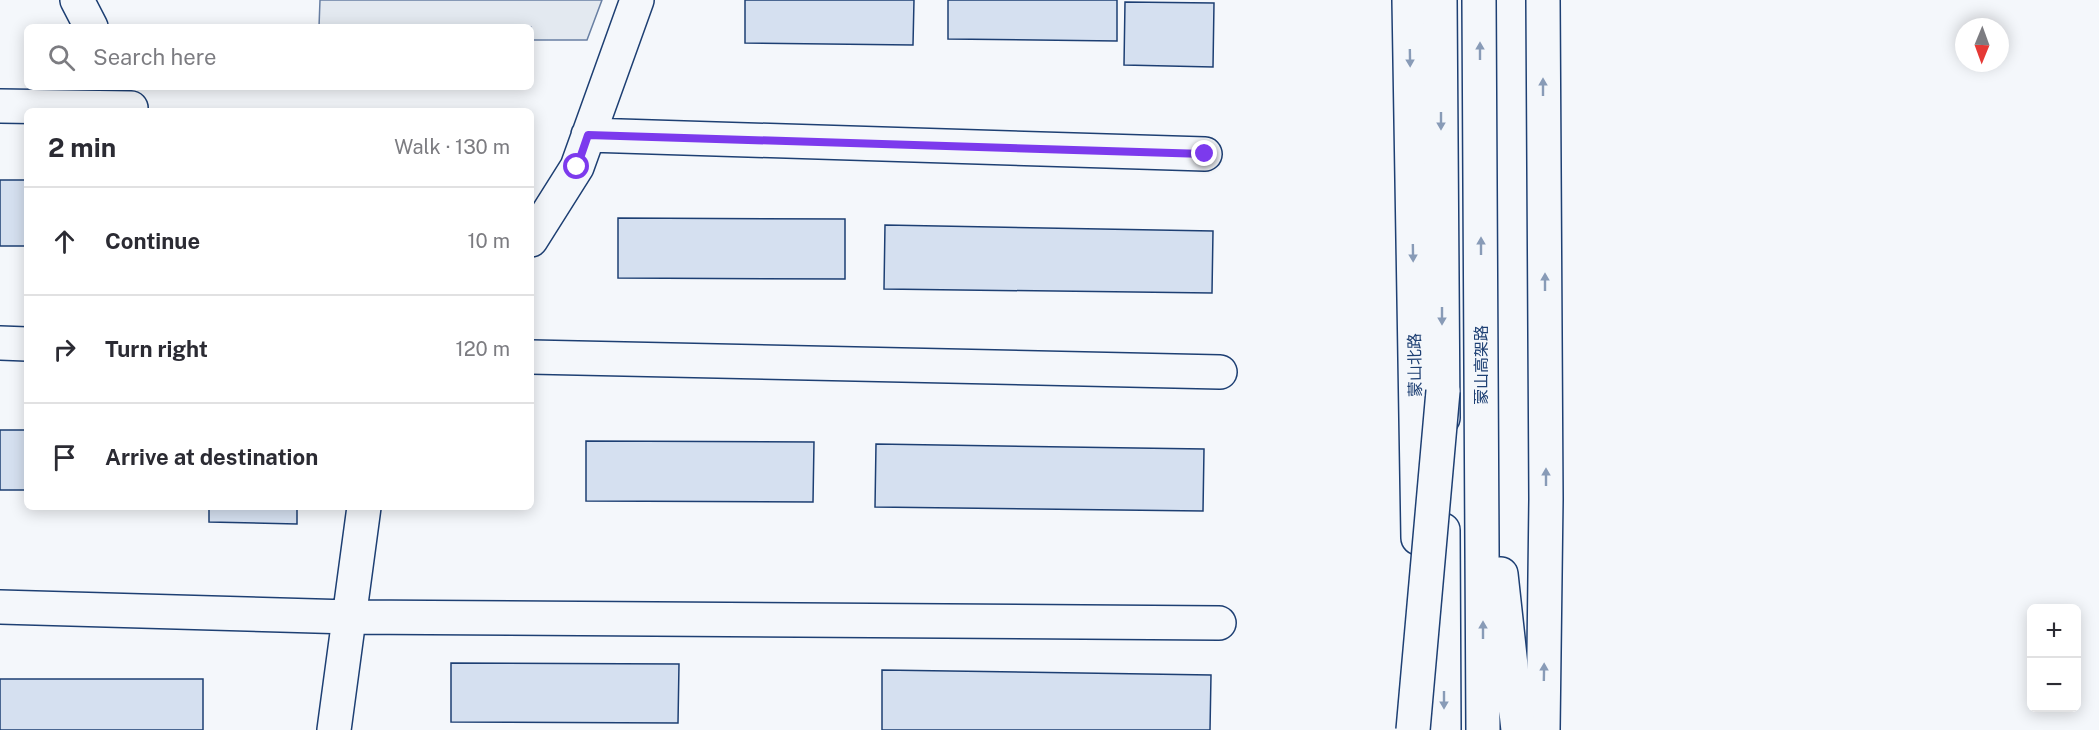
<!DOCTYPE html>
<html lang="en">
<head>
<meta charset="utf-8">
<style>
  body { margin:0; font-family:"Public Sans","Noto Sans SC",sans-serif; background:#f7f7f7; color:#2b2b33 }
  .controls { position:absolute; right:18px; bottom:18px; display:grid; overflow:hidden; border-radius:9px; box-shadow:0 3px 15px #0003 }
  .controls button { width:54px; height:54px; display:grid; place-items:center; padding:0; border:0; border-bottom:2px solid #e1e1e2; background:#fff; color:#2b2b33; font:30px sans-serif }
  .compass { position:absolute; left:1955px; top:18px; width:54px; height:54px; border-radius:50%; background:#fff; box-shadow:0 3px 15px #0003; rotate:181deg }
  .stop { position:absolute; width:18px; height:18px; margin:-14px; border:4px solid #7c3aed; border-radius:50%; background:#fff }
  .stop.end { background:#7c3aed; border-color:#fff; box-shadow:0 2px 6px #0008 }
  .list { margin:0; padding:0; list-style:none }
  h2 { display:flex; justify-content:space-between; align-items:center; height:78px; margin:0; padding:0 24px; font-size:26px }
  h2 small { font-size:20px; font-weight:400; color:#7c7c81 }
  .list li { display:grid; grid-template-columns:39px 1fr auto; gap:18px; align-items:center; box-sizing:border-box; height:108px; padding:0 24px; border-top:2px solid #e1e1e2 }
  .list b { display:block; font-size:22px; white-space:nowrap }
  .list em { font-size:20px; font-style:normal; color:#7c7c81 }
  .icon { flex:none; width:33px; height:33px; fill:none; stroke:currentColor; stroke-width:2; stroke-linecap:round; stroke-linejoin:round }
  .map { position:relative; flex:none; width:2099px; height:730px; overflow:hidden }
  .search { position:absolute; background:#fff; box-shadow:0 3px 15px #0003; left:24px; top:24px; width:510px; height:66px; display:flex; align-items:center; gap:15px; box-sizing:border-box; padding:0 21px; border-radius:9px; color:#7c7c81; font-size:22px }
  .panel { position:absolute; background:#fff; box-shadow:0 3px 15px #0003; left:24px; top:108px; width:510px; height:402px; border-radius:9px }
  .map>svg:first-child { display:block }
</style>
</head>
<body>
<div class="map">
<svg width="2099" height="730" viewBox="0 0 2099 730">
  <rect width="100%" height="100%" fill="#f4f7fb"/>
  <!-- green -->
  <path fill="#e3e9f0" stroke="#687fa3" stroke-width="1.5" d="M320 0H602L587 40H531V27H319Z"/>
  <!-- building -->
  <path fill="#d5e0f0" stroke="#1d3f73" stroke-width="1.5" d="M745 0H914L913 45 745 43Z
    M948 0H1117V41L948 39Z
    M1125 2 1214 3 1213 67 1124 65Z
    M0 180H27V246H0Z
    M618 218 845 219V279L618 278Z
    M885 225 1213 231 1212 293 884 289Z
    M0 430H27V490H0Z
    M586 441 814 442 813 502 586 501Z
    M876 444 1204 449 1203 511 875 507Z
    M209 507H297V524L209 522Z
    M451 663 679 664 678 723 451 722Z
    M882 670 1211 675 1210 730H882Z
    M0 679H203V730H0Z"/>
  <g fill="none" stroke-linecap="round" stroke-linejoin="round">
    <defs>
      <path id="minor" d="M77 0 91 27
        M0 106 131 108
        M588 135 1205 154
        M531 240 577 167 637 0
        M0 343 27 344
        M531 357 1220 372
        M0 607 350 617 1219 623
        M334 730 364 507"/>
      <path id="major" d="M1409 0 1418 538
        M1543 0 1546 499 1543 730"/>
      <path id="highway" d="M1440 0 1443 418
        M1479 0 1483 730
        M1443 530 1444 730
        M1501 574 1518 730"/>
    </defs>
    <!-- minor casing -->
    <use href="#minor" stroke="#1d3f73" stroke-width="36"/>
    <!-- major casing -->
    <use href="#major" stroke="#1d3f73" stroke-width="36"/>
    <!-- highway casing -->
    <use href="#highway" stroke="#1d3f73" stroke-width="36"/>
    <!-- minor -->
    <use href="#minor" stroke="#f4f7fb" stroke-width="33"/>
    <!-- major -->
    <use href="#major" stroke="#f4f7fb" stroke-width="33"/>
    <!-- highway -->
    <use href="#highway" stroke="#f4f7fb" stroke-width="33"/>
    <defs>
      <path id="highway-bridge" d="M1413 730 1443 391"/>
    </defs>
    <!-- highway-bridge casing -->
    <use href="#highway-bridge" stroke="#1d3f73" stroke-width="36" stroke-linecap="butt"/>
    <!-- highway-bridge -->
    <use href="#highway-bridge" stroke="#f4f7fb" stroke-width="33"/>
  </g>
  <!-- one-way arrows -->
  <defs><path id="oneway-solid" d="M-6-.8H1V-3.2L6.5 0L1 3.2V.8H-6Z" transform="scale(1.5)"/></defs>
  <g fill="#889bb7">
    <use href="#oneway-solid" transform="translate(1480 51) rotate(-90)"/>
    <use href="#oneway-solid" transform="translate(1410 58) rotate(89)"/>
    <use href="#oneway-solid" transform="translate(1543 87) rotate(-90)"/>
    <use href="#oneway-solid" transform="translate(1441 121) rotate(90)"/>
    <use href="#oneway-solid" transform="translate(1481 246) rotate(-90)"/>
    <use href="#oneway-solid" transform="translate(1413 253) rotate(89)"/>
    <use href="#oneway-solid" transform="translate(1545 282) rotate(-90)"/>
    <use href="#oneway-solid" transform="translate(1442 316) rotate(90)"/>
    <use href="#oneway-solid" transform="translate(1546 477) rotate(-90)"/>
    <use href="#oneway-solid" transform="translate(1483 630) rotate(-90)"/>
    <use href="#oneway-solid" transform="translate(1544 672) rotate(-89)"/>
    <use href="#oneway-solid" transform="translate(1444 700) rotate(90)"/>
  </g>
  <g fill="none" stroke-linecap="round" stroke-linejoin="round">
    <!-- route -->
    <path stroke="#7c3aed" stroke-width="8" d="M577 167 588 135 1205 154"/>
  </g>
  <g text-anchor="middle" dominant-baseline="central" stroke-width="4.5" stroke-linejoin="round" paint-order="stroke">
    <!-- street labels -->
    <g font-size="16" fill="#1d3f73" stroke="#f4f7fb">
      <text transform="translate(1415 365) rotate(-91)">蒙山北路</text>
      <text transform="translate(1481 365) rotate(-90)">蒙山高架路</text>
    </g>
  </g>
</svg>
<div class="controls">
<button>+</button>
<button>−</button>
</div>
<svg class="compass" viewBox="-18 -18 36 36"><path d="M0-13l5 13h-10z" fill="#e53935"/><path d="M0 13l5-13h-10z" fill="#7c7c81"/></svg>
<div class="stop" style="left:577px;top:167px"></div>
<div class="stop end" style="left:1205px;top:154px"></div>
<div class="search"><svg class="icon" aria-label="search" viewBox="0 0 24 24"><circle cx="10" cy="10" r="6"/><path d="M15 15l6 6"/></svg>Search here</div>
<section class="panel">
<h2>2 min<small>Walk · 130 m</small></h2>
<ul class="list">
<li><svg class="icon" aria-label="ahead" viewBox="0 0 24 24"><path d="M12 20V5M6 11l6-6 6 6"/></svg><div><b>Continue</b></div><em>10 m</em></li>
<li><svg class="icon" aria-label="right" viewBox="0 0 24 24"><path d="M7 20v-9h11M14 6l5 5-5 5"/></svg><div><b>Turn right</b></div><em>120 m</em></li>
<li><svg class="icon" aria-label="arrive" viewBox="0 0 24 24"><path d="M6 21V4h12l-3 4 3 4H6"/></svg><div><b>Arrive at destination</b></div></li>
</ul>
</section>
</div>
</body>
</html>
